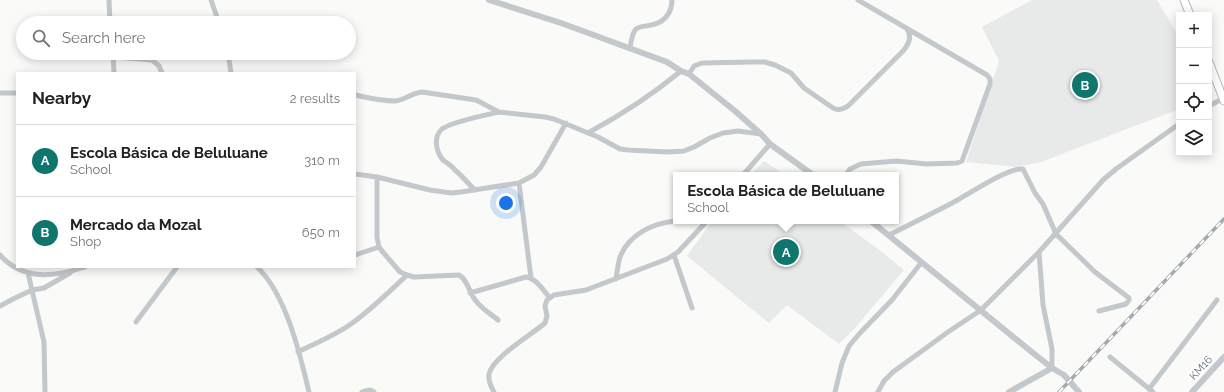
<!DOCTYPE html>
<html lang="en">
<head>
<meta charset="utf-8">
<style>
  body { margin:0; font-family:Raleway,sans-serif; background:#f6f6f6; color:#202124 }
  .controls { position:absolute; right:12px; top:12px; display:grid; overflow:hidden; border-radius:0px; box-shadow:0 2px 10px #0003 }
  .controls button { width:36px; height:36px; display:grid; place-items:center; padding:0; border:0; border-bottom:1px solid #e0e0e0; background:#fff; color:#202124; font:20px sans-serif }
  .you { position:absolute; left:506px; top:203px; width:14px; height:14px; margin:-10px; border:3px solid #fff; border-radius:50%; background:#1a73e8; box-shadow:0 0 0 6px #1a73e833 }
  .badge { display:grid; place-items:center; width:26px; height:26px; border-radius:50%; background:#0f766e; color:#fff; font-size:13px; font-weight:700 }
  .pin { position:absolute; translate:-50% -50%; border:2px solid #fff; box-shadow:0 1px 4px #0006 }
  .popup { position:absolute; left:673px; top:172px; width:226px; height:52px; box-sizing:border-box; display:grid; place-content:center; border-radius:0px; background:#fff; filter:drop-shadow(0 1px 3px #0005); font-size:13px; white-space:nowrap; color:#757577 }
  .popup b { font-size:15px; color:#202124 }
  .popup::after { content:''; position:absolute; left:50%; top:100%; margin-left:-8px; border:8px solid transparent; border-top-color:#fff }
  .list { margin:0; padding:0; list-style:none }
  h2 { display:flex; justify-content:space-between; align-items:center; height:52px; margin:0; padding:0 16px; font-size:17px }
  h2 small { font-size:13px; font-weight:400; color:#757577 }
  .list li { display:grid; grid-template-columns:26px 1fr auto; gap:12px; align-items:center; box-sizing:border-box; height:72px; padding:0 16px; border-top:1px solid #e0e0e0 }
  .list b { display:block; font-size:15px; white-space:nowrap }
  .list p { margin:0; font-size:13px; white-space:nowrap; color:#757577 }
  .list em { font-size:13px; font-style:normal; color:#757577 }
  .icon { flex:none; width:22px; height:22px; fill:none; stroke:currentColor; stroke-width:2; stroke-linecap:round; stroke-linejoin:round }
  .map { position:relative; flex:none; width:1224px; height:392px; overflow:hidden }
  .search { position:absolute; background:#fff; box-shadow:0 2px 10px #0003; left:16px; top:16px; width:340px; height:44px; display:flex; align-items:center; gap:10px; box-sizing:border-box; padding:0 14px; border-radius:22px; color:#757577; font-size:15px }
  .panel { position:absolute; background:#fff; box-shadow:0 2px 10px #0003; left:16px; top:72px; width:340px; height:196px; border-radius:0px }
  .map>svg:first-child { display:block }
</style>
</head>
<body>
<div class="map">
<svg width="1224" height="392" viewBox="0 0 1224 392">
  <rect width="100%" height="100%" fill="#fafaf8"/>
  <!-- built -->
  <path fill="#e8e9e9" d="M1032 0H1157L1179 37V109L1041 162 1016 167 966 162 999 61 982 27Z
    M764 161 776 169 783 175H750Z
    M712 221H840L878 249 904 270 855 328 839 344 787 305 769 323 687 256Z"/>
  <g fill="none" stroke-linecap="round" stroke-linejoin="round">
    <defs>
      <path id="secondary" d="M1184 0 1190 15
        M1209 62 1224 101"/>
    </defs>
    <!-- secondary casing -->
    <use href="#secondary" stroke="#b3babf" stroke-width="9"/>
    <!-- minor -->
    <path stroke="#c3c8cc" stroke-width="5" d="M109 0 110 23
      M211 0 219 23
      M630 48C631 42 632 33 636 29 641 25 646 27 651 25 664 23 672 13 672 0
      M113 53 114 73
      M228 53 231 73
      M113 57 152 60 159 66 162 73
      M689 74 694 66 702 63 751 62H765L775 65 791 73 804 88 833 108C839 111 842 109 848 106L904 50C909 43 912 37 907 29
      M0 93H17
      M355 95C368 98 382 101 395 101 405 100 412 93 422 92L476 100 499 112 545 117 554 119 598 137 620 149 628 150 668 152 684 151 694 147 710 138 723 133 738 131 761 134
      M1209 106 1224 98
      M588 133C621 115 652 95 681 71
      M355 174 377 177 430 190 451 193 461 192 519 183 534 175 541 167 566 123
      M743 175 770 144
      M846 175 850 169 861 164 896 161 927 164 957 163 962 161 990 84V79L987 75 858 0
      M377 177V237L379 247 382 251 400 272 407 275 414 277 459 275C468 280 469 293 476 301 482 309 491 314 498 320
      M519 183 531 278
      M475 190C468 183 462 176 455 170 452 166 447 163 443 160 436 152 433 137 442 129 451 122 486 115 499 112
      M889 235C911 224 933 213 954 202 969 194 1009 167 1023 169L1035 193 1043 204 1056 234 1095 272 1129 298V300L1126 304 1099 311
      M1039 252 1043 305 1052 349V368
      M0 255C23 281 55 277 85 267
      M355 255 379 247
      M674 255 692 308
      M257 267C286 294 300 354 309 392
      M28 273 44 342 45 392
      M616 279C617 272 618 264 620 257 629 234 653 223 676 221
      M470 293 526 277C536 278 543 290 549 297
      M0 306 13 299 32 290 44 288 70 273
      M136 322 177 267
      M298 352C316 343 334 336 351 324 371 310 389 292 407 275
      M1110 357 1153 392
      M1149 389 1217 300
      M362 392C367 390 370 389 374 392
      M494 392C491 387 488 381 489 374 493 357 531 335 545 323L547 316 545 306 547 300 554 295 586 290 667 259 678 252 707 221
      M835 392 842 363 849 346 860 333 892 300 921 263
      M878 392 884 381 893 372 948 332 981 310 1039 252 1103 180 1116 169 1179 124"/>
    <!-- tertiary -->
    <path stroke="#c3c8cc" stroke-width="6" d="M489 0 561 23 667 62 681 71 689 74 735 111 761 134 770 144 813 175
      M871 221 1033 353 1052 368 1064 375 1079 392
      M1009 392 1052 368
      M1192 392 1224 357"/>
    <!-- secondary -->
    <use href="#secondary" stroke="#fff" stroke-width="7"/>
    <defs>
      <path id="rail" d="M1059 392 1224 219"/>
    </defs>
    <!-- rail casing -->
    <use href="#rail" stroke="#a2aab0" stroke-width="3.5"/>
    <!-- rail -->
    <use href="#rail" stroke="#fff" stroke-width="2" stroke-dasharray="6" stroke-linecap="butt"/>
  </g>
  <g text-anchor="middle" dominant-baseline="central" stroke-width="4" stroke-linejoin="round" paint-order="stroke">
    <!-- street labels -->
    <g font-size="11" fill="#657683" stroke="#fff">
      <text transform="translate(1201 368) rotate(-48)">KM16</text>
    </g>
  </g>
</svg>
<div class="controls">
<button>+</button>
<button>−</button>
<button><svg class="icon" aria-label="locate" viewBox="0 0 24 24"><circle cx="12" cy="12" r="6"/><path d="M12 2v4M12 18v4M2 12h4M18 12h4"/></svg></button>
<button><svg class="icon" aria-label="layers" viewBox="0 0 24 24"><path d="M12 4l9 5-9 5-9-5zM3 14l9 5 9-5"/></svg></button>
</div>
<div class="you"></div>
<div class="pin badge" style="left:786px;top:252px">A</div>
<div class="popup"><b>Escola Básica de Beluluane</b>School</div>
<div class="pin badge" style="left:1085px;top:85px">B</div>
<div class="search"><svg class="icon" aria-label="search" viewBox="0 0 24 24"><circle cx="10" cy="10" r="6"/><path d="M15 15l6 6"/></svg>Search here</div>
<section class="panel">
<h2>Nearby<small>2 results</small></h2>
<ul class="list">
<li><span class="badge">A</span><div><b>Escola Básica de Beluluane</b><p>School</p></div><em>310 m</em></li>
<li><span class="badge">B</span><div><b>Mercado da Mozal</b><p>Shop</p></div><em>650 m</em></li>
</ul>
</section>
</div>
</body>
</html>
